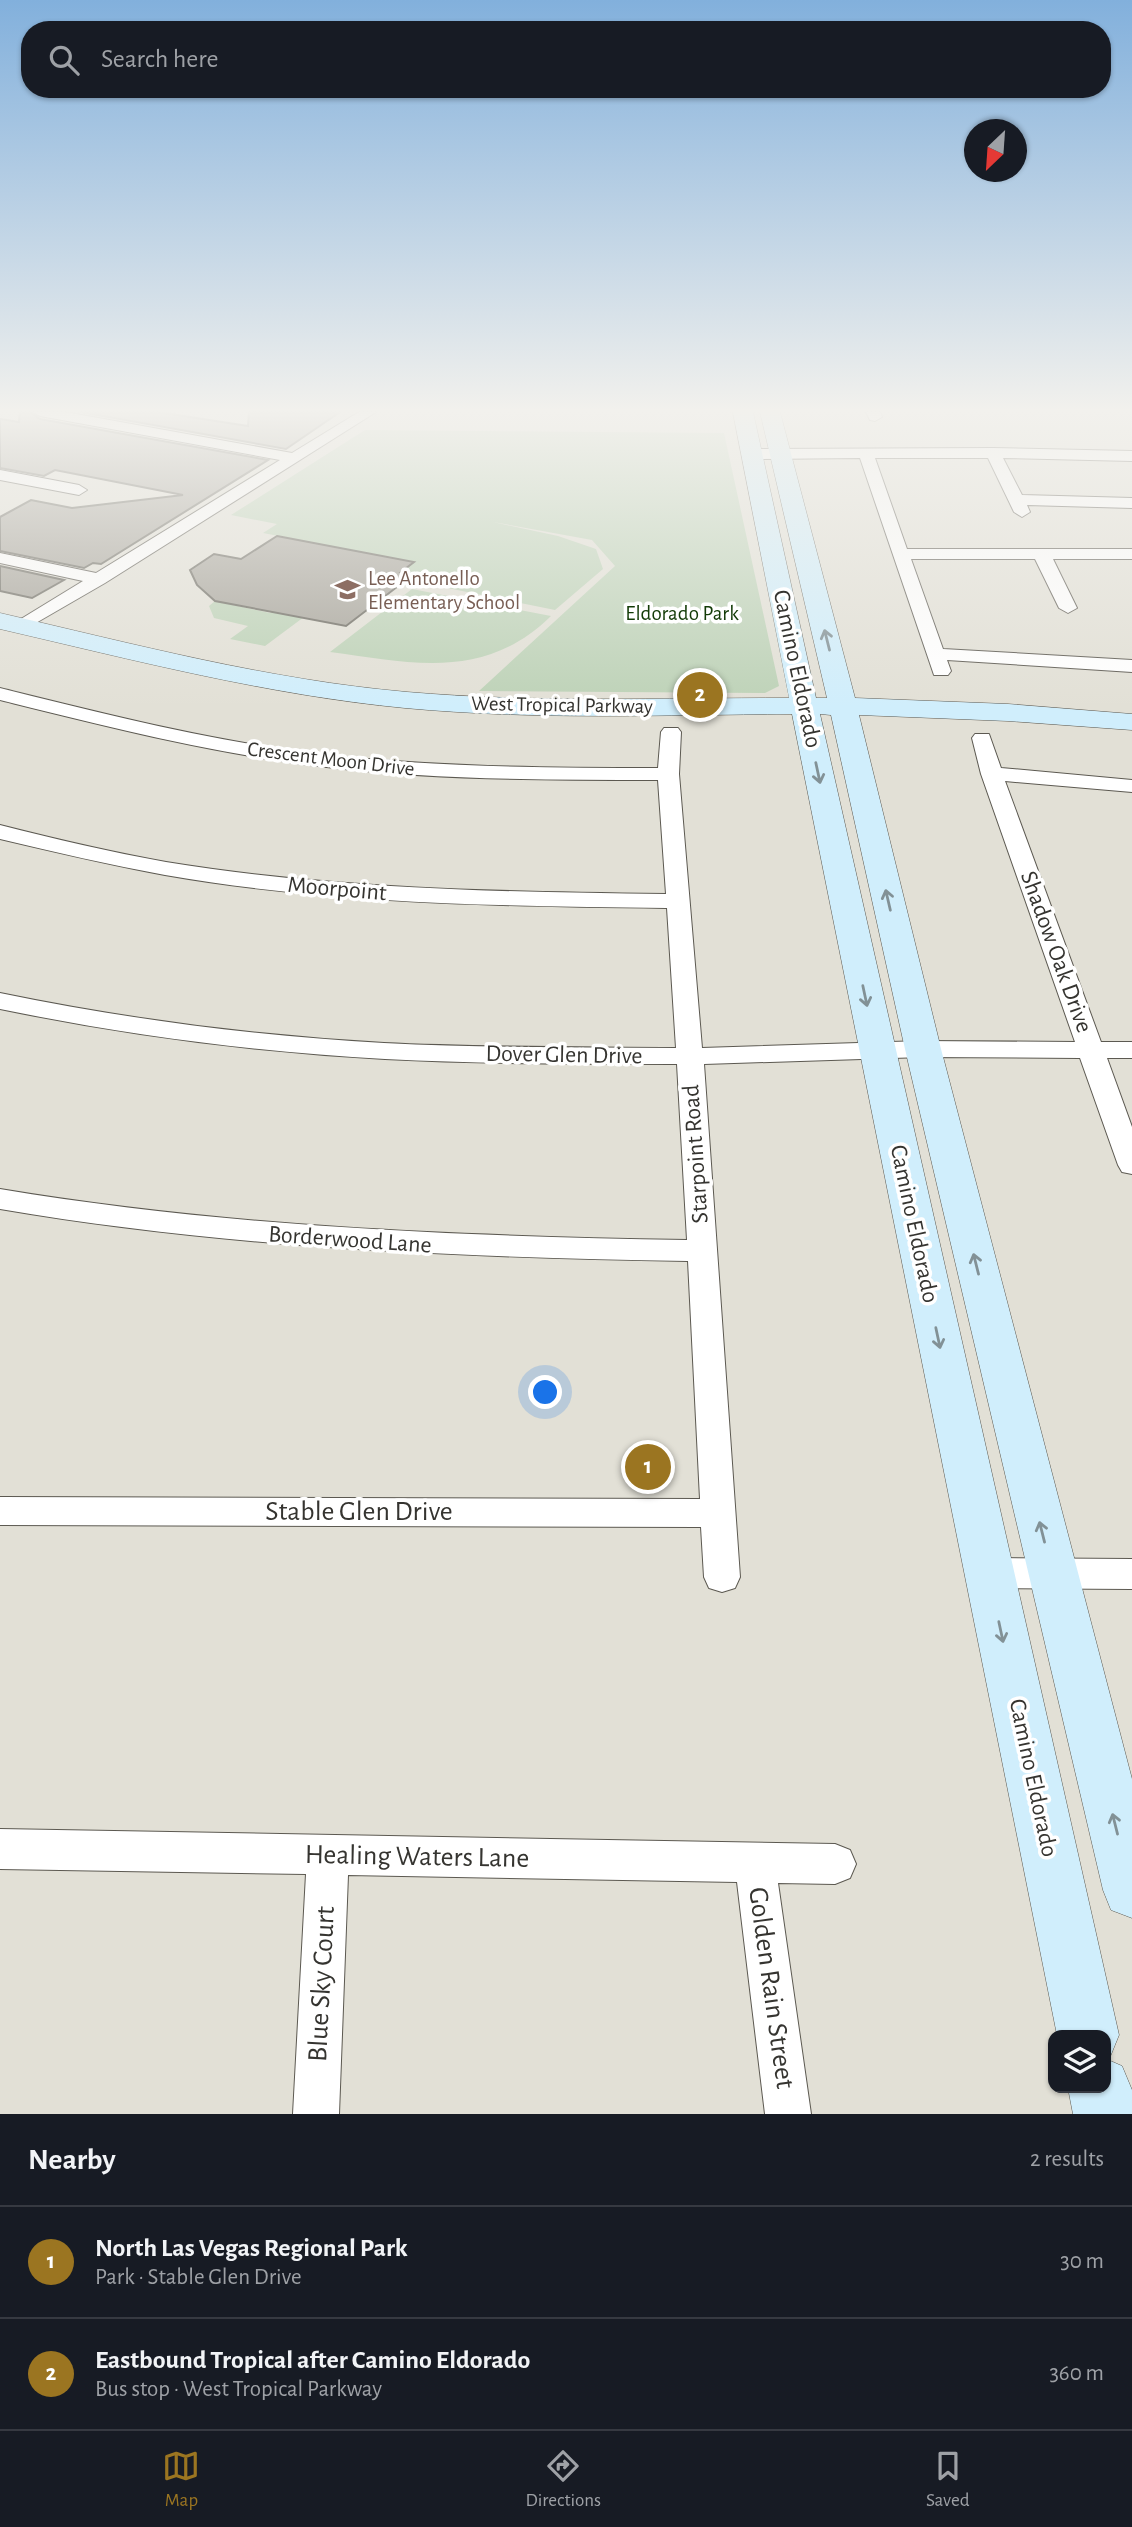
<!DOCTYPE html>
<html lang="en">
<head>
<meta charset="utf-8">
<style>
  body { margin:0; font-family:"Alegreya Sans",sans-serif; background:#20242c; color:#f1f3f6 }
  .controls { position:absolute; right:21px; bottom:21px; display:grid; overflow:hidden; border-radius:14px; box-shadow:0 2px 5px #0004 }
  .controls button { width:63px; height:63px; display:grid; place-items:center; padding:0; border:0; border-bottom:2px solid #363941; background:#171b24; color:#f1f3f6; font:35px sans-serif }
  .compass { position:absolute; left:964px; top:119px; width:63px; height:63px; border-radius:50%; background:#171b24; box-shadow:0 2px 5px #0004; rotate:205deg }
  .you { position:absolute; left:546px; top:1393px; width:24px; height:24px; margin:-18px; border:5px solid #fff; border-radius:50%; background:#1a73e8; box-shadow:0 0 0 10px #1a73e833 }
  .badge { display:grid; place-items:center; width:46px; height:46px; border-radius:50%; background:#9b7521; color:#fff; font-size:23px; font-weight:700 }
  .pin { position:absolute; translate:-50% -50%; border:4px solid #fff; box-shadow:0 2px 7px #0006 }
  .list { margin:0; padding:0; list-style:none }
  h2 { display:flex; justify-content:space-between; align-items:center; height:91px; margin:0; padding:0 28px; font-size:30px }
  h2 small { font-size:23px; font-weight:400; color:#9ea1a6 }
  .list li { display:grid; grid-template-columns:46px 1fr auto; gap:21px; align-items:center; box-sizing:border-box; height:112px; padding:0 28px; border-top:2px solid #363941 }
  .list b { display:block; font-size:26px; white-space:nowrap }
  .list p { margin:0; font-size:23px; white-space:nowrap; color:#9ea1a6 }
  .list em { font-size:23px; font-style:normal; color:#9ea1a6 }
  .icon { flex:none; width:38px; height:38px; fill:none; stroke:currentColor; stroke-width:2; stroke-linecap:round; stroke-linejoin:round }
  .map { position:relative; flex:none; width:1132px; height:2114px; overflow:hidden }
  .search { position:absolute; background:#171b24; box-shadow:0 2px 5px #0004; left:21px; right:21px; top:21px; height:77px; display:flex; align-items:center; gap:18px; box-sizing:border-box; padding:0 24px; border-radius:28px; color:#9ea1a6; font-size:26px }
  .sheet { height:315px; background:#171b24 }
  nav { display:flex; justify-content:space-around; align-items:center; box-sizing:border-box; height:98px; border-top:2px solid #363941; background:#171b24; font-size:19px; color:#9ea1a6 }
  nav a { display:grid; justify-items:center; gap:4px }
  nav .on { color:#9b7521 }
  .map>svg:first-child { display:block }
</style>
</head>
<body>
<div class="map">
<svg width="1132" height="2114" viewBox="0 0 1132 2114">
  <rect width="100%" height="100%" fill="#e2e0d6"/>
  <!-- green -->
  <path fill="#bdd2b7" d="M365 430 724 433 779 686 765 693 479 691 615 566 592 540 493 522 558 536 596 549 603 569 555 610 418 582 424 577 401 572 413 562 263 533 277 524 231 515Z
    M412 589 551 616C485 681 412 663 330 652Z
    M215 601 270 613 273 611 304 617 265 646 230 639 248 626 214 618 209 606Z"/>
  <!-- building -->
  <path fill="#a7a49b" stroke="#6c6a61" stroke-width="2" d="M20 412H30L40 419 268 460 101 564 93 563 84 568 0 551V517L31 500 72 508 183 495 55 470 44 476 0 468V419L19 422Z
    M81 412H158L248 426 249 412H340L286 449Z
    M277 536 414 562 401 572 414 574 346 626 215 601 197 585 190 570 214 554 241 559Z
    M0 566 64 580 32 598 0 591Z"/>
  <g fill="none" stroke-linecap="round" stroke-linejoin="round">
    <defs>
      <path id="street" d="M33 412H65L292 453 359 412H376L105 583 22 631 16 630 13 626 16 622 83 581 0 563V553L96 573 280 460 40 416Z
        M866 412H880L882 417 875 421 870 420Z
        M993 448 1132 451V461L1003 458 1022 495 1132 498V508L1027 505 1030 512 1022 517 1014 512 988 458H875L907 549H1132V559H1053L1077 608 1068 613 1059 608 1035 559H911L943 649 1132 660V672L947 660 951 671 948 675H934L860 458 751 459 743 454 751 449Z
        M0 470 79 485 87 490 79 495 0 480Z
        M0 688C105 714 210 741 318 754 431 767 545 768 658 768L661 732 664 728H678L681 732 679 774 702 1048 923 1041 1075 1042 981 774 972 738 975 734H989L1001 768 1132 780V792L1005 781 1101 1042H1132V1058H1107L1132 1127V1174L1122 1172 1118 1165 1080 1058 923 1057 704 1064 740 1577 735 1588 722 1592 709 1588 704 1577 701 1527 0 1525V1497L700 1499 688 1261C457 1257 228 1248 0 1209V1189C228 1227 456 1236 687 1240L677 1064C580 1064 482 1064 385 1059 256 1052 126 1035 0 1009V993C126 1019 256 1036 384 1043 482 1048 579 1047 676 1048L667 908C500 906 330 904 165 875 110 865 55 852 0 839V825C55 839 110 852 166 862 331 889 499 892 666 894L658 780C544 780 430 780 318 766 210 753 105 726 0 700Z
        M989 1558 1132 1559V1589L989 1588 976 1584 971 1573 976 1562Z
        M0 1829 835 1844 850 1850 856 1864 850 1878 835 1884 778 1883 811 2114H765L737 1882 348 1875 339 2114H293L306 1874 0 1869Z"/>
      <path id="secondary" d="M733 412H753L816 698H827L760 412H780L855 698 1008 704 1132 714V730L1008 721 859 715 941 1049 1132 1779V1918L1111 1910 1103 1890 905 1049 831 715 820 714 1119 2035 1110 2057 1106 2059V2035H1057L792 714C663 715 534 720 405 708 268 695 134 660 0 629V613C134 644 269 680 407 692 534 703 662 698 789 698Z
        M1106 2059 1122 2066 1132 2090V2114H1073L1068 2088H1106Z"/>
    </defs>
    <!-- street casing -->
    <use href="#street" stroke="#5c5951" stroke-width="2"/>
    <!-- secondary casing -->
    <use href="#secondary" stroke="#5c5951" stroke-width="1"/>
    <!-- street -->
    <use href="#street" fill="#fff" fill-rule="evenodd"/>
    <!-- secondary -->
    <use href="#secondary" fill="#d0eefc" fill-rule="evenodd"/>
  </g>
  <!-- one-way arrows -->
  <defs><path id="oneway-shaft" d="M-6 0H5M1.5-3L5.5 0L1.5 3" fill="none" stroke-width="1.6" stroke-linecap="round" stroke-linejoin="round" transform="scale(1.75)"/></defs>
  <g stroke="#829196">
    <use href="#oneway-shaft" transform="translate(827 640) rotate(-104)"/>
    <use href="#oneway-shaft" transform="translate(818 773) rotate(78)"/>
    <use href="#oneway-shaft" transform="translate(888 900) rotate(-103)"/>
    <use href="#oneway-shaft" transform="translate(865 996) rotate(78)"/>
    <use href="#oneway-shaft" transform="translate(976 1264) rotate(-104)"/>
    <use href="#oneway-shaft" transform="translate(938 1338) rotate(78)"/>
    <use href="#oneway-shaft" transform="translate(1042 1532) rotate(-104)"/>
    <use href="#oneway-shaft" transform="translate(1001 1632) rotate(78)"/>
    <use href="#oneway-shaft" transform="translate(1115 1824) rotate(-104)"/>
  </g>
  <!-- sky -->
  <linearGradient id="sky" x2="0" y2="1"><stop stop-color="#82b0dc"/><stop offset="0.58" stop-color="#f2f1ed"/><stop offset="1" stop-color="#f2f1ed" stop-opacity="0"/></linearGradient>
  <rect width="1132" height="708" fill="url(#sky)"/>
  <!-- icons -->
  <defs>
    <symbol id="school-bare" viewBox="-9 -9 18 18"><path d="M0-5L7-2L0 1L-7-2ZM-4 1L0 2.5L4 1V4Q0 6-4 4Z" fill="#8d6e63" stroke="#fff" stroke-width="2.5" paint-order="stroke"/></symbol>
  </defs>
  <g fill-rule="evenodd">
    <use href="#school-bare" x="330" y="572" width="35" height="35"/>
  </g>
  <g text-anchor="middle" dominant-baseline="central" stroke-width="7" stroke-linejoin="round" paint-order="stroke">
    <!-- far-education labels -->
    <g font-size="21" fill="#785e54" stroke="#fff" text-anchor="start">
      <text x="368" y="578">Lee Antonello<tspan x="368" dy="24">Elementary School</tspan></text>
    </g>
    <!-- far-park labels -->
    <g font-size="21" fill="#133b07" stroke="#fff">
      <text x="682" y="613">Eldorado Park</text>
    </g>
    <!-- far-street labels -->
    <g font-size="21" fill="#353430" stroke="#fff">
      <text transform="translate(562 705) rotate(1)">West Tropical Parkway</text>
      <text transform="translate(331 759) rotate(7)">Crescent Moon Drive</text>
    </g>
    <!-- street labels -->
    <g font-size="24" fill="#353430" stroke="#fff">
      <text transform="translate(797 669) rotate(78)">Camino Eldorado</text>
      <text transform="translate(337 889) rotate(5)">Moorpoint</text>
      <text transform="translate(1056 952) rotate(70)">Shadow Oak Drive</text>
      <text transform="translate(564 1055) rotate(1)">Dover Glen Drive</text>
      <text transform="translate(696 1154) rotate(-94)">Starpoint Road</text>
      <text transform="translate(914 1224) rotate(78)">Camino Eldorado</text>
      <text transform="translate(350 1240) rotate(4)">Borderwood Lane</text>
      <text transform="translate(1033 1778) rotate(78)">Camino Eldorado</text>
    </g>
    <!-- near-street labels -->
    <g font-size="28" fill="#353430" stroke="#fff">
      <text x="359" y="1512">Stable Glen Drive</text>
      <text transform="translate(417 1857) rotate(1)">Healing Waters Lane</text>
      <text transform="translate(322 1984) rotate(-87)">Blue Sky Court</text>
      <text transform="translate(771 1988) rotate(82)">Golden Rain Street</text>
    </g>
  </g>
</svg>
<div class="controls">
<button><svg class="icon" aria-label="layers" viewBox="0 0 24 24"><path d="M12 4l9 5-9 5-9-5zM3 14l9 5 9-5"/></svg></button>
</div>
<svg class="compass" viewBox="-18 -18 36 36"><path d="M0-13l5 13h-10z" fill="#e53935"/><path d="M0 13l5-13h-10z" fill="#9ea1a6"/></svg>
<div class="you"></div>
<div class="pin badge" style="left:648px;top:1467px">1</div>
<div class="pin badge" style="left:700px;top:695px">2</div>
<div class="search"><svg class="icon" aria-label="search" viewBox="0 0 24 24"><circle cx="10" cy="10" r="6"/><path d="M15 15l6 6"/></svg>Search here</div>
</div>
<section class="sheet">
<h2>Nearby<small>2 results</small></h2>
<ul class="list">
<li><span class="badge">1</span><div><b>North Las Vegas Regional Park</b><p>Park · Stable Glen Drive</p></div><em>30 m</em></li>
<li><span class="badge">2</span><div><b>Eastbound Tropical after Camino Eldorado</b><p>Bus stop · West Tropical Parkway</p></div><em>360 m</em></li>
</ul>
</section>
<nav>
<a class="on"><svg class="icon" aria-label="map" viewBox="0 0 24 24"><path d="M3 6l6-2 6 2 6-2v14l-6 2-6-2-6 2zM9 4v14M15 6v14"/></svg>Map</a>
<a><svg class="icon" aria-label="directions" viewBox="0 0 24 24"><path d="M12 3l9 9-9 9-9-9zM9 14v-3h6M13 9l2 2-2 2"/></svg>Directions</a>
<a><svg class="icon" aria-label="saved" viewBox="0 0 24 24"><path d="M7 4h10v16l-5-4-5 4z"/></svg>Saved</a>
</nav>
</body>
</html>
